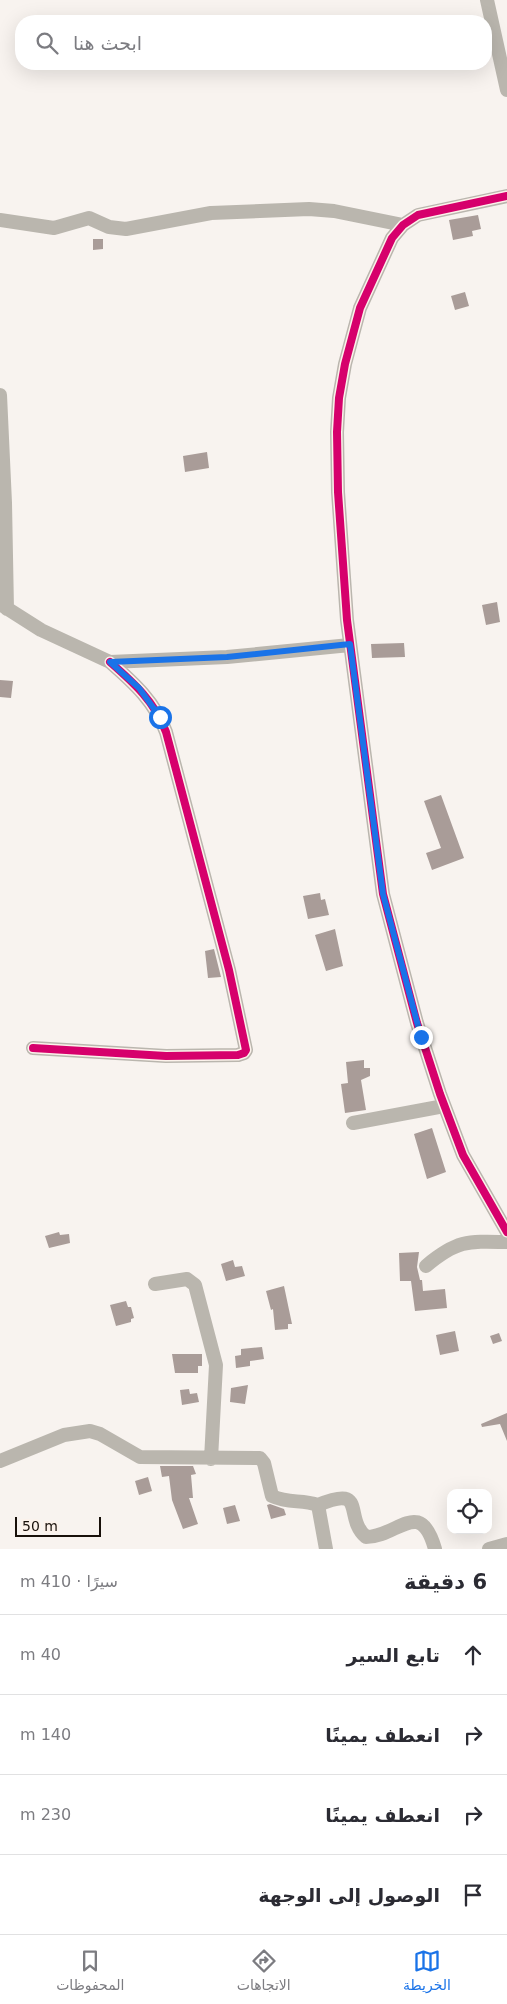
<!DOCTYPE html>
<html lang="ar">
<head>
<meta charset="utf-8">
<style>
  body { margin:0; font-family:"DejaVu Sans",Vazirmatn,sans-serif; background:#f7f7f7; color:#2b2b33; direction:rtl }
  .controls { position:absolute; right:15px; bottom:15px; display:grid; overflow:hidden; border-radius:10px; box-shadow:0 5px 20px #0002 }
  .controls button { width:45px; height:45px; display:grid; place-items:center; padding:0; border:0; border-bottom:1px solid #e1e1e2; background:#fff; color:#2b2b33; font:25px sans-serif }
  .scale { position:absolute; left:15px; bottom:12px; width:86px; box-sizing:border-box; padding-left:5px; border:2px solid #18100a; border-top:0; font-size:14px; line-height:18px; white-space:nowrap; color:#18100a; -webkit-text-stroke:4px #fcf2eb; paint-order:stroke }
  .stop { position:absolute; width:15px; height:15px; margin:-11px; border:4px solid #1a73e8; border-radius:50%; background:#fff }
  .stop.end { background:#1a73e8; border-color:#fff; box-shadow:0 1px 5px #0008 }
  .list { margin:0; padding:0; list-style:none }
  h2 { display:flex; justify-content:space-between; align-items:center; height:65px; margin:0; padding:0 20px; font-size:21px }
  h2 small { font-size:16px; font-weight:400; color:#7c7c81 }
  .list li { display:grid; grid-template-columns:32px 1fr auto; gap:15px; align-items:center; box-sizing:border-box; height:80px; padding:0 20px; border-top:1px solid #e1e1e2 }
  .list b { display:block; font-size:19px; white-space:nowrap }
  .list em { font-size:16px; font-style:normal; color:#7c7c81 }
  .icon { flex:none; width:28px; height:28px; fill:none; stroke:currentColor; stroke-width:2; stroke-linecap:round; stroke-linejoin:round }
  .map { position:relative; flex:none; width:507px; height:1549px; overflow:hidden; direction:ltr }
  .search { position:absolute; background:#fff; box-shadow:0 5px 20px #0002; left:15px; right:15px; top:15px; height:55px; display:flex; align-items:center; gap:12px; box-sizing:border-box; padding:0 18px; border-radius:20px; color:#7c7c81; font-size:19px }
  .sheet { height:385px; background:#fff }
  nav { display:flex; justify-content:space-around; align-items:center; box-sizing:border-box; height:70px; border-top:1px solid #e1e1e2; background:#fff; font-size:14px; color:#7c7c81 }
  nav a { display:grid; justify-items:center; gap:2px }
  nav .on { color:#1a73e8 }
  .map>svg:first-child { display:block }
</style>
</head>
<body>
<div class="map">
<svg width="507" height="1549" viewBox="0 0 507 1549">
  <rect width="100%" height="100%" fill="#f8f3ef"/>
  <!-- building -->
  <path fill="#a99c98" d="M478 215 481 229 472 231 473 236 453 240 449 220Z
    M93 239H103V249L93 250Z
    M465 292 469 306 455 310 451 296Z
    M207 452 209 468 185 472 183 456Z
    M497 602 500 622 486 625 482 605Z
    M404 643 405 657 372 658 371 644Z
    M0 680 13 681 11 698 0 697Z
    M441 795 464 858 432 870 426 853 441 848 424 801Z
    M320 893 321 900 325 899 329 915 308 919 303 896Z
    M335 929 343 966 326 971 315 935Z
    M214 949 221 977 208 978 205 951Z
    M364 1060V1068H370V1076L361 1080 366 1110 345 1113 341 1084 348 1083 346 1062Z
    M432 1128 446 1172 427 1179 414 1134Z
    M59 1232 60 1235 69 1234 70 1243 49 1248 45 1236Z
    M419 1252 417 1267 420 1280H422L423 1291 445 1289 447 1308 415 1311 411 1281H400L399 1253Z
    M233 1260 235 1267 242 1266 245 1276 226 1281 221 1264Z
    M284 1286 292 1324H288V1329L275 1330 273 1309 271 1310 266 1291Z
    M126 1301 128 1307H131L134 1318 131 1319V1322L116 1326 110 1305Z
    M455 1331 459 1351 440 1355 436 1335Z
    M499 1333 502 1341 493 1344 490 1336Z
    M262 1347 264 1359 250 1361V1366L236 1368 235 1356 241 1355V1349Z
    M172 1354H202V1366H198V1373H175Z
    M248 1385 245 1404 230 1402 231 1388Z
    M189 1389 190 1394 197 1393 199 1402 182 1405 180 1390Z
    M507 1413V1441L500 1424 482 1427 481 1424Z
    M160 1466H193L196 1474 191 1475 193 1498H189L198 1524 183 1529 172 1500 169 1476 162 1477Z
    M148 1477 152 1491 139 1495 135 1481Z
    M270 1504 284 1509 286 1515 271 1519 267 1505Z
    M235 1505 240 1521 227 1524 223 1508Z"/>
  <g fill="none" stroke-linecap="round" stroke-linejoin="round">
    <!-- minor -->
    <path stroke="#bab6ae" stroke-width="14" d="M487 0 507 90
      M507 196 418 215 403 225 392 238 360 308 345 364 339 398 337 432 338 492 347 620 383 894 417 1023 440 1094 463 1155 507 1232
      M0 220 54 228 89 218 109 227 126 229 211 213 309 209 334 211 403 225
      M0 395 5 503 7 609
      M0 604 41 630 110 662 227 657 350 645
      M33 1048 166 1056 238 1055 244 1053 246 1050 229 970 166 732C155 702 134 683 110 662
      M353 1123 444 1106
      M426 1266C457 1240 468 1241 507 1242
      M155 1284 187 1279 195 1285 216 1365 211 1459
      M0 1461 64 1435 90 1431 100 1434 140 1457 260 1458 264 1463 272 1496C289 1504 301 1499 318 1505 368 1484 343 1517 366 1537 398 1537 420 1496 435 1549
      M318 1505 326 1549
      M489 1549 507 1544"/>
    <defs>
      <path id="cycleway" d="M507 196 418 215 403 225 392 238 360 308 345 364 339 398 337 432 338 492 347 620 383 894 417 1023 440 1094 463 1155 507 1232
        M33 1048 166 1056 238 1055 244 1053 246 1050 229 970 166 732C155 702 134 683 110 662"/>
    </defs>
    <!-- cycleway casing -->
    <use href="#cycleway" stroke="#fcf2eb" stroke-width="11"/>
    <!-- cycleway -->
    <use href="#cycleway" stroke="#d6006c" stroke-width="8"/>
  </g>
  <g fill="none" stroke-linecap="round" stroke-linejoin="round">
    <!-- route -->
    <path stroke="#1a73e8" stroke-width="6" d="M160 717 139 688 110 662 227 657 350 644 383 894 421 1037"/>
  </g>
</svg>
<div class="controls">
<button><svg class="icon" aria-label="locate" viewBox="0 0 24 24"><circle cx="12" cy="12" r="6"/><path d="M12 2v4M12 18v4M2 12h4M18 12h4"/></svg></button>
</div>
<div class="scale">50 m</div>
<div class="stop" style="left:160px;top:717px"></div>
<div class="stop end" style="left:421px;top:1037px"></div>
<div class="search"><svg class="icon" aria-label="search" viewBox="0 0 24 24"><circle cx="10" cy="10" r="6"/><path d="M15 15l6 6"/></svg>ابحث هنا</div>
</div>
<section class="sheet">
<h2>6 دقيقة<small>سيرًا · 410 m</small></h2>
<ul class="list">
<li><svg class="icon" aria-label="ahead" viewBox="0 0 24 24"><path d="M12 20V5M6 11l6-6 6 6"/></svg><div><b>تابع السير</b></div><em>40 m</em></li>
<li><svg class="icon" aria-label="right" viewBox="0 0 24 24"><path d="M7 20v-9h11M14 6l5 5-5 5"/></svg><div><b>انعطف يمينًا</b></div><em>140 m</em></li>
<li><svg class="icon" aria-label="right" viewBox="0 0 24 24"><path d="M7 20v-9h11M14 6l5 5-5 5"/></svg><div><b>انعطف يمينًا</b></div><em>230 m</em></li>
<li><svg class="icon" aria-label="arrive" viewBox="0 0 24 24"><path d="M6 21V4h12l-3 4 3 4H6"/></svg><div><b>الوصول إلى الوجهة</b></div></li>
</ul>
</section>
<nav>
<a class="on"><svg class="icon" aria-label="map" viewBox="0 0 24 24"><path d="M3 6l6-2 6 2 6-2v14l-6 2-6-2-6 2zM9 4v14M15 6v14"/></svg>الخريطة</a>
<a><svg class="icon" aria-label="directions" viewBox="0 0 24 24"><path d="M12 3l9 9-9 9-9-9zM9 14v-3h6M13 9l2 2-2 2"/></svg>الاتجاهات</a>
<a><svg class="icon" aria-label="saved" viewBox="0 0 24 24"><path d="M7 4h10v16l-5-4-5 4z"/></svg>المحفوظات</a>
</nav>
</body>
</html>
